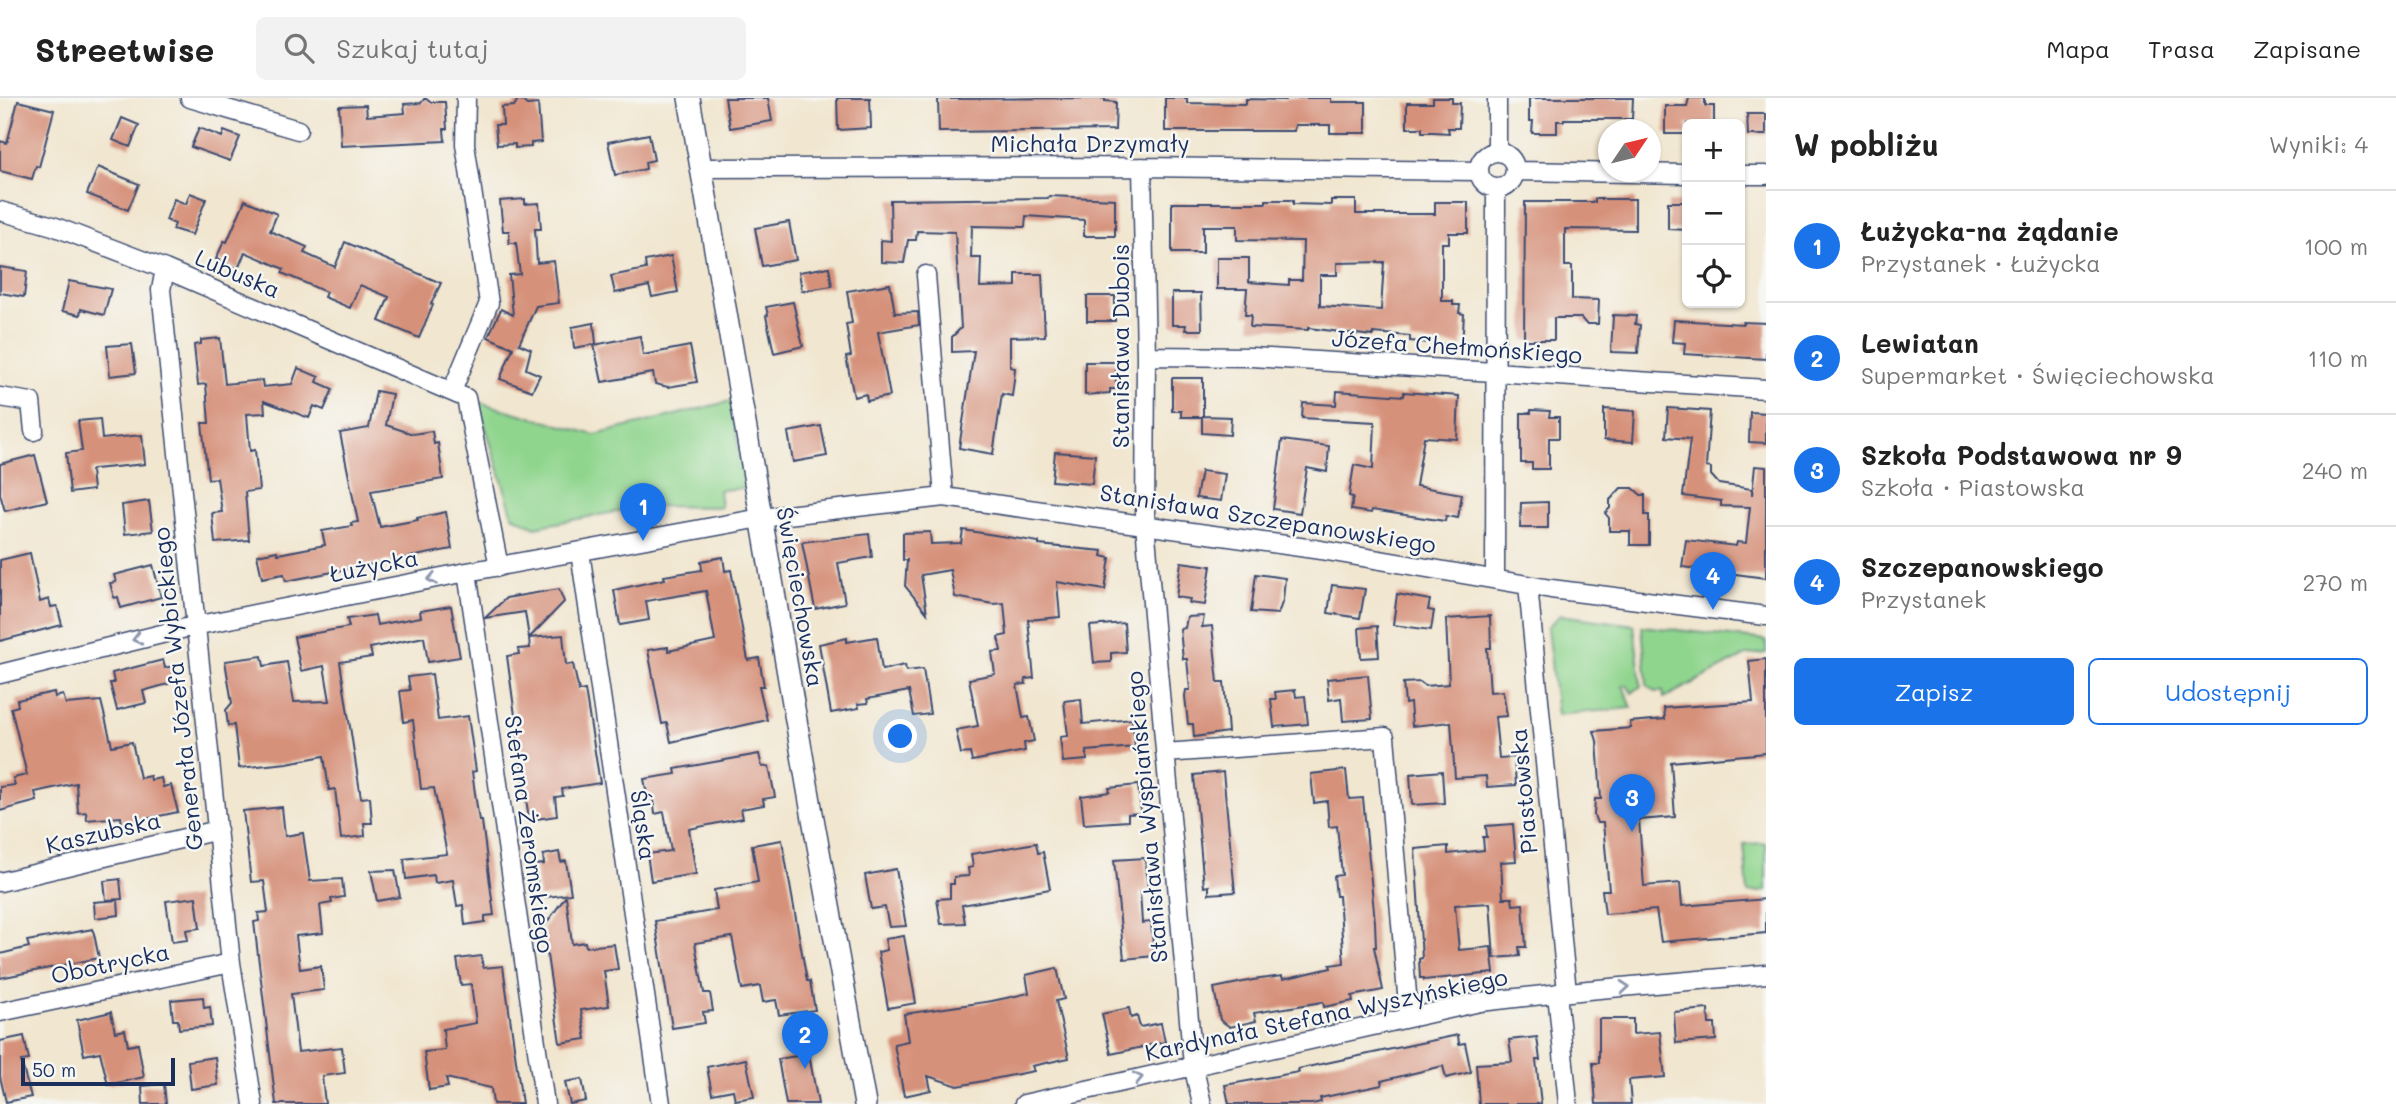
<!DOCTYPE html>
<html lang="pl">
<head>
<meta charset="utf-8">
<style>
  body { margin:0; font-family:Mali,sans-serif; background:#f2f2f2; color:#222 }
  .controls { position:absolute; right:21px; top:21px; display:grid; overflow:hidden; border-radius:10px; box-shadow:0 2px 5px #0004 }
  .controls button { width:63px; height:63px; display:grid; place-items:center; padding:0; border:0; border-bottom:2px solid #e0e0e0; background:#fff; color:#222; font:35px sans-serif }
  .compass { position:absolute; left:1598px; top:21px; width:63px; height:63px; border-radius:50%; background:#fff; box-shadow:0 2px 5px #0004; rotate:55deg }
  .scale { position:absolute; left:21px; bottom:18px; width:154px; box-sizing:border-box; padding-left:7px; border:4px solid #1b2f5e; border-top:0; font-size:19px; line-height:24px; white-space:nowrap; color:#1b2f5e; -webkit-text-stroke:5px #f6f6f2; paint-order:stroke }
  .you { position:absolute; left:901px; top:639px; width:24px; height:24px; margin:-18px; border:5px solid #fff; border-radius:50%; background:#1a73e8; box-shadow:0 0 0 10px #1a73e833 }
  .badge { display:grid; place-items:center; width:46px; height:46px; border-radius:50%; background:#1a73e8; color:#fff; font-size:23px; font-weight:700 }
  .pin { position:absolute; translate:-50% -58px; filter:drop-shadow(0 2px 4px #0008) }
  .pin::after { content:''; position:absolute; top:37px; width:24px; height:21px; background:inherit; clip-path:polygon(0 0,100% 0,50% 100%) }
  .list { margin:0; padding:0; list-style:none }
  h2 { display:flex; justify-content:space-between; align-items:center; height:91px; margin:0; padding:0 28px; font-size:30px }
  h2 small { font-size:23px; font-weight:400; color:#767676 }
  .list li { display:grid; grid-template-columns:46px 1fr auto; gap:21px; align-items:center; box-sizing:border-box; height:112px; padding:0 28px; border-top:2px solid #e0e0e0 }
  .list b { display:block; font-size:26px; white-space:nowrap }
  .list p { margin:0; font-size:23px; white-space:nowrap; color:#767676 }
  .list em { font-size:23px; font-style:normal; color:#767676 }
  .actions { display:flex; gap:14px; padding:21px 28px }
  .actions a { flex:1; padding:16px 0; border:2px solid #1a73e8; border-radius:10px; text-align:center; font-size:24px; color:#1a73e8 }
  .actions .main { background:#1a73e8; color:#fff }
  .icon { flex:none; width:38px; height:38px; fill:none; stroke:currentColor; stroke-width:2; stroke-linecap:round; stroke-linejoin:round }
  .map { position:relative; flex:none; width:1766px; height:1006px; overflow:hidden }
  header { display:flex; align-items:center; gap:42px; box-sizing:border-box; height:98px; padding:0 35px; background:#fff; border-bottom:2px solid #e0e0e0 }
  header strong { font-size:33px }
  nav { display:flex; gap:38px; margin-inline-start:auto; font-size:24px }
  .search { width:490px; height:63px; background:#f2f2f2; display:flex; align-items:center; gap:18px; box-sizing:border-box; padding:0 24px; border-radius:10px; color:#767676; font-size:26px }
  main { display:flex }
  aside { flex:1; background:#fff }
  .map>svg:first-child { display:block }
</style>
</head>
<body>
<header>
<strong>Streetwise</strong>
<div class="search"><svg class="icon" aria-label="search" viewBox="0 0 24 24"><circle cx="10" cy="10" r="6"/><path d="M15 15l6 6"/></svg>Szukaj tutaj</div>
<nav><a>Mapa</a><a>Trasa</a><a>Zapisane</a></nav>
</header>
<main>
<div class="map">
<svg width="1766" height="1006" viewBox="0 0 1766 1006">
  <rect width="100%" height="100%" fill="#f6f6f2"/>
  <filter id="ink" filterUnits="userSpaceOnUse"><feTurbulence type="fractalNoise" baseFrequency=".0143" numOctaves="2"/><feDisplacementMap in="SourceGraphic" scale="14" xChannelSelector="R" yChannelSelector="G"/><feConvolveMatrix kernelMatrix="1 2 1 2 8 2 1 2 1" color-interpolation-filters="sRGB"/></filter>
  <filter id="wash" filterUnits="userSpaceOnUse"><feTurbulence type="fractalNoise" baseFrequency=".00686" numOctaves="4" result="noise"/><feDisplacementMap in="SourceGraphic" scale="28" xChannelSelector="R" yChannelSelector="G"/><feGaussianBlur stdDeviation="1.57" result="paint"/><feColorMatrix in="noise" values="0 0 0 0 0 0 0 0 0 0 0 0 0 0 0 0 0 1.4 0 .05"/><feComposite in="paint" operator="in"/></filter>
  <g filter="url(#wash)">
    <rect width="100%" height="100%" fill="#f1e6cf"/>
    <!-- green -->
    <path fill="#90d58e" stroke="#568276" stroke-width="2" d="M731 303 746 390 719 392 721 409 647 408 535 429 513 418 478 304 595 337Z
      M1560 517 1634 527 1641 588 1632 595 1627 587 1623 588 1632 610 1557 617 1547 530Z
      M1642 528 1766 542V555L1746 557 1664 600 1663 593 1656 594 1647 587Z
      M1766 745V793L1748 795 1744 746Z"/>
    <g id="blocks">
      <!-- building -->
      <path fill="#d6917a" fill-rule="evenodd" d="M425 0 430 4H445L447 31H444L445 43 341 48 339 8 366 7 367 18 405 15 404 6 421 5Z
        M519 0 527 7 538 6 541 44 531 45V49L515 50V46L497 47 495 27H503L502 9 514 8Z
        M725 0H768L772 23 730 30Z
        M837 0H870L871 30 838 32Z
        M1105 0V3L1116 4 1115 32 939 34 938 1Z
        M1165 0H1187V5L1246 6V1L1285 2V0H1331V4H1366V35H1330V27H1295L1294 33H1165Z
        M1433 0H1452V5H1460L1459 30H1448L1449 35 1433 34H1422V30H1407V5H1433Z
        M1529 0H1633L1632 21H1564V23H1557V35H1532L1533 23H1529Z
        M1689 0H1705V8H1714V26H1687V36H1665V8H1687Z
        M18 3 54 12 39 69 36 68 32 81 0 73V43L7 45Z
        M1747 16H1766V37H1748Z
        M122 20 139 27 130 49 113 42Z
        M199 30 222 39 224 33 240 39 230 63 191 49Z
        M649 36 654 62 645 64 646 71 615 77 608 44Z
        M98 69 139 86 128 112 87 96Z
        M190 95 206 101 192 137 173 131 175 126 166 122 174 101 186 106Z
        M1049 98 1115 101V138H1084V122L1026 118 1025 129 972 128 971 160H981L980 189 1016 188V176H1042L1045 238 1010 239V269L1015 270 1014 282 1012 298 1002 296 993 356 959 350 974 253 952 254V239L961 230 955 134 917 133 916 142H908L904 165 881 164V142L891 143 890 102 1048 100Z
        M525 101V106L539 105 541 131H535L537 165 554 163 559 205 536 208 519 246 531 251 526 271 540 277 532 293 500 281 513 250 488 239 501 211 513 217 509 177 520 176 516 145H509V133H503L500 103Z
        M1595 101H1635V132L1565 131V168H1572V201L1599 202 1598 226H1586L1581 220H1554V242H1524L1525 104H1595Z
        M245 102 277 116 270 133 307 149 304 155 335 169 345 144 441 185 431 206 433 207 419 240 379 223 389 199 360 187 350 210 324 199 326 194 282 175 284 171 245 154 238 171 216 161 224 143 227 144Z
        M1266 102H1293V106L1331 107V102H1356V116H1435V104H1468V135H1449V145H1442V203H1453V207H1460L1459 215 1464 216 1462 248 1410 243V238L1373 235V238L1308 230V232L1250 229 1251 217H1245L1247 191H1217V160H1249V184L1289 187V182H1302L1303 143 1237 142V128H1203V155H1172V105H1266ZM1384 164 1381 212 1320 208V177H1337V165Z
        M1668 104H1687V132L1668 131Z
        M789 124 796 162 762 168 755 130Z
        M671 158 678 194 652 199 649 188 615 195 611 178 646 171 645 163Z
        M0 169 27 173 24 199 0 195Z
        M829 169 832 188 802 193 799 174Z
        M69 183 111 191 104 217 81 211 80 217 62 213Z
        M890 186 895 215 918 214 919 227 878 234 890 298 867 303 866 296 854 299 846 259 851 258 846 226 852 225 847 193Z
        M1172 195H1201L1202 232H1185L1186 227H1172Z
        M1087 198H1115V223H1087Z
        M793 204 803 248 774 255 766 218 768 217 766 209Z
        M1613 217 1636 218 1635 226 1640 227 1638 255 1611 254Z
        M1674 222 1743 226V224L1766 225V261L1684 256 1685 245 1672 244Z
        M594 225 596 246 574 250 572 229Z
        M640 238 643 257 690 248 697 284 668 289 655 286 653 275 602 284 594 247Z
        M220 240 225 286 262 282 263 289 292 286 298 270 319 279 317 284 333 291 324 312 314 308 309 320 264 303 265 315 247 316 250 353 255 352 259 392 245 394 249 442 215 445 212 415 222 414 217 380 208 381 202 325H209L206 286 198 287 194 247 201 246V242Z
        M132 246 136 275 110 278 107 248Z
        M1085 264H1116V291H1110V295L1085 297Z
        M1172 280H1203V318L1231 319 1230 337 1202 335V319H1181V313H1172Z
        M376 293 392 296 386 327 413 336 432 333 434 346 438 345 443 381 371 393 380 429 418 422 417 420 446 414 452 451 286 483 284 476 262 480 257 457 277 453 278 456 325 447 322 433 352 428 351 425 358 424 340 335 369 330Z
        M1337 293 1404 298V294L1459 298 1457 341 1424 339 1416 388 1462 396 1458 420 1446 418 1445 423 1372 412 1371 415 1351 412 1353 399 1349 398 1354 367 1373 371 1375 324 1302 320 1303 305 1336 307Z
        M1668 310 1710 313 1706 369 1711 370V377L1719 386 1752 391V397L1755 368 1766 369V480L1682 469 1686 442 1736 448 1737 444 1746 445 1750 409 1721 408V403L1683 398 1690 341 1666 339Z
        M1604 311 1635 313 1633 344 1604 342Z
        M1531 312 1550 313 1549 319H1559V340H1549V371H1532V365H1521V315H1531Z
        M1750 314 1766 315V345L1749 344Z
        M100 321 102 341 142 337 145 366 94 371 91 373 93 392 70 395 66 355 82 353 78 323Z
        M821 328 827 358 793 364 788 334Z
        M1282 342 1329 348 1327 374 1307 370 1300 415 1273 411Z
        M1055 354 1095 357 1092 386 1052 383Z
        M35 357 47 403 5 413 0 396V366Z
        M1201 373 1225 376 1221 403 1196 400Z
        M1621 390H1633L1641 397H1645V417H1649V447H1630V433H1609V420L1605 415 1610 410V402Z
        M149 403 153 433 125 436 122 407Z
        M1548 404V430H1520L1521 405Z
        M963 432 1039 444V447L1103 453 1102 458 1110 460 1105 492 1057 484 1060 519 1028 522 1034 580 1025 581 1026 586 1017 587 1023 620 1029 619 1034 643 1024 645 1025 653 972 663 970 655 961 656 956 632 978 628 969 581 995 576 992 554 1001 553 998 539 1007 537 1004 505 993 506 955 499 950 472 921 477 927 515 905 488 907 462H903V435L930 434 931 446 961 445Z
        M869 436 872 459 838 465 845 505 815 511 802 444Z
        M30 455 40 504 49 501 51 509 57 508 62 527 0 543V462Z
        M723 459 725 473 731 472 748 562 759 560 764 588H759L767 622 671 644 667 625 662 626 648 552 668 549V553L715 543 706 493 646 503 649 522 620 527 614 492 665 481 664 478 702 472 701 463Z
        M1181 464 1211 468 1205 507 1189 505 1190 501 1176 499Z
        M153 467 161 499 121 510 118 499 114 500 110 485 116 484 114 477Z
        M1256 476 1285 480 1283 502 1278 516 1251 514Z
        M1332 487 1365 491 1360 520 1328 515Z
        M559 491 564 504 529 540 525 514 485 520 506 500Z
        M1397 496 1430 502 1428 512 1434 513 1431 532 1393 527Z
        M451 508 460 559 428 564 424 539 370 550 372 559 340 564 361 700 370 699 372 725H364L365 738 341 741 335 691 329 692 324 658 287 665 239 670 234 627 228 628 226 612 232 605 225 563 262 558 264 568 287 564 294 604 330 603 324 568 301 573 294 539 349 529 347 521 375 517 377 527 421 519 420 513Z
        M1204 518 1202 529 1212 528 1218 584H1224L1228 634 1194 639 1193 626H1188L1185 598 1186 592H1190L1187 561H1183L1180 531 1185 530 1187 519Z
        M1490 518 1491 550H1487L1490 594 1503 593 1507 618 1495 619 1499 660 1514 659 1516 687 1487 689 1486 678 1455 680 1451 624 1412 628 1410 605 1405 606 1403 585 1420 584 1425 588 1449 586 1446 521Z
        M1124 525 1126 554 1111 555V564L1094 565 1090 528Z
        M1377 528 1379 559 1361 560 1359 530Z
        M563 537 566 567 573 566 579 593 585 592 600 685 562 691 563 698 555 699 557 718 529 722 507 558 519 556 518 551 530 550 529 540Z
        M877 539 882 572 905 567 906 573 923 571 930 616 914 618 909 593 867 601 868 605 858 606 859 610 831 615 819 546 847 540V544Z
        M1766 561V655L1671 664 1675 719 1639 722 1644 788 1680 785 1682 808 1766 801V835L1661 844 1656 812 1605 816 1602 792H1609L1603 725H1597L1594 717 1595 701H1601L1597 643 1594 633 1631 630 1630 624 1665 621 1664 610 1753 604 1749 563Z
        M163 562 165 570 172 568 175 584 143 593 146 605 117 612 110 585H114L112 575Z
        M432 576 438 622 468 618 476 673 472 674 479 723H482L494 817 485 818V824L465 827 463 807 457 808 453 782 435 785 434 777 406 781 404 761 447 756 434 690 421 691 413 622 404 624 400 593 410 592 408 579Z
        M1368 577 1372 621 1343 623 1341 600 1329 602 1327 581Z
        M1295 592 1296 599 1305 598 1308 626 1274 629 1271 601H1276L1275 594Z
        M54 594 55 599 63 597 66 606 101 603 112 648 132 644 140 680 150 678 151 682 161 680 163 689 171 687 178 714 122 726 121 719 87 722 86 714 78 715 76 685 35 694 37 703 0 713V689L15 687 13 680 27 677 11 610 18 608 17 602Z
        M1081 601 1083 626 1132 621 1135 649 1086 653 1087 662 1063 664 1060 639 1068 638 1064 603Z
        M759 656 762 669 769 668 775 699 763 701 764 707 741 711 743 720 689 731 696 776 651 783 647 756 671 753 664 714 655 716 653 700 648 701 644 681 676 676 675 671Z
        M1346 672 1349 701 1363 700 1375 824 1376 849H1374L1383 892 1352 898 1353 903 1324 909 1323 904 1254 915 1256 923 1230 929 1220 922 1214 890 1253 882 1282 878 1283 881 1331 870 1330 867 1344 865 1339 798H1336L1334 778 1342 777 1337 728 1329 729 1327 703 1314 705 1311 676Z
        M1442 673 1444 705 1412 707 1410 676Z
        M1223 674 1235 794 1209 796V788L1204 789 1194 677Z
        M1138 687 1141 715 1128 716V723L1084 726 1081 698 1110 694 1109 690Z
        M282 709 285 738 303 735 310 783 342 781 344 799 331 801 332 805 320 807 323 835 296 838 300 871 321 868 324 892 291 896 298 954 342 949 345 975 322 978 325 1006H276L254 824 259 823 258 815 268 814 264 783 251 784 243 713Z
        M1513 726 1516 763 1501 764 1503 800H1512L1513 807 1523 806 1526 849H1519L1520 858 1494 860 1490 805 1455 807 1459 852 1491 849 1494 875 1424 882V880H1420L1419 861 1422 860 1415 751 1448 748V756L1484 752 1483 739H1487L1486 728Z
        M782 742 807 883H810L815 912 779 917 776 902 763 904 760 888 742 891 732 839 695 845 704 895H710L713 913 703 914 705 925 672 930 655 823 717 812 714 792 758 784 752 747Z
        M1036 745 1038 755 1043 754 1050 791 962 807 965 825 941 826 937 801 950 800V786H954V779L969 778 968 770 973 769 971 756Z
        M559 754 561 764 566 763 571 796 539 800 535 767 544 766 543 757Z
        M1145 760 1148 793 1140 794 1142 825 1151 824 1154 858 1124 861 1114 762Z
        M896 771 906 828 889 829 885 809 871 811 865 777Z
        M395 772 400 799 377 803 371 773Z
        M120 781 122 801 106 802 104 783Z
        M566 798 572 846 585 844 586 849 614 846 618 871 604 873 609 908 581 912 586 941 560 945 543 830Z
        M196 799 200 830 186 832 188 842 172 844 166 803Z
        M118 802 119 817 95 820 94 804Z
        M93 831 99 860 0 880V856L29 849 27 843Z
        M904 838 916 905 888 910 878 854 887 852 885 841Z
        M481 858 483 870 503 868 522 1006H493L491 990 446 980 448 989 429 992 424 954 445 952 443 931 476 925 471 886 461 887 457 861Z
        M1057 870 1064 901 1056 903 1069 960 1032 968 1034 973 958 988 928 978 931 992 904 998 894 946 908 943 904 916 992 903 1029 895 1026 877Z
        M203 899 204 910 210 909 212 928 179 931 178 922H173L171 902Z
        M1129 910 1131 920 1137 918 1140 929 1161 925 1165 944 1111 956 1102 916Z
        M1708 911 1709 926H1715L1716 942 1676 945 1674 914Z
        M111 914 115 934 125 932 128 948 138 946 144 979 108 987 100 954 84 957 77 922Z
        M1599 921H1633V936L1660 934 1665 979 1629 982 1631 1006H1596L1593 965H1599Z
        M1458 937 1459 946 1465 945 1471 974 1446 980 1443 968 1381 983 1382 987 1320 1000 1321 1004 1312 1006H1229L1225 987 1299 974 1298 971Z
        M24 938 29 962 21 963 31 999 6 1004 0 979V943Z
        M1537 939 1540 962H1536L1541 1006H1479L1476 966 1512 964 1509 942Z
        M809 956 818 1006H786L778 961Z
        M215 959 218 987 191 991 188 963Z
        M746 961 754 999 735 1002 733 992 712 996 707 969Z
        M582 981 586 1003 570 1006 565 984Z
        M164 986 166 1006H143L142 988Z"/>
    </g>
  </g>
  <g filter="url(#ink)">
    <use href="#blocks" fill-opacity="0" stroke="#3b4a6f" stroke-width="2"/>
    <g fill="none" stroke-linecap="round" stroke-linejoin="round">
      <defs>
        <path id="minor" d="M190 0 298 32
          M1497 53V0
          M1479 72a18 18 0 1 1 36 0a18 18 0 1 1-36 0Z
          M1142 69 1146 258 1145 426 1193 967 1202 1006
          M702 70 1142 69 1478 73
          M1516 73 1687 76
          M1740 77H1766
          M0 113 53 128 165 171 466 300 499 469
          M165 171 161 192 231 865 253 1006
          M926 177 944 399
          M1146 258 1252 259 1766 291
          M452 293 489 205 465 46 466 0
          M0 299 31 304 34 333
          M580 454 661 1006
          M467 474 545 1006
          M1495 480 1496 90
          M1528 487 1567 894
          M0 576 194 528 467 474 761 420 944 399 1321 452 1551 491 1766 518
          M1165 655 1385 639 1409 919
          M0 784 218 732
          M1557 895 1568 1006
          M0 914 231 865
          M1024 1006 1480 904 1588 892 1766 876"/>
        <path id="tertiary" d="M689 0 812 715 865 1006"/>
      </defs>
      <!-- minor casing -->
      <use href="#minor" stroke="#3b4a6f" stroke-width="21"/>
      <!-- tertiary casing -->
      <use href="#tertiary" stroke="#3b4a6f" stroke-width="24"/>
      <!-- minor -->
      <use href="#minor" stroke="#fff" stroke-width="18"/>
      <!-- tertiary -->
      <use href="#tertiary" stroke="#fff" stroke-width="21"/>
    </g>
    <!-- one-way arrows -->
    <defs><path id="oneway-chevron" d="M-2-3.5L2.5 0L-2 3.5" fill="none" stroke-width="1.6" stroke-linecap="round" stroke-linejoin="round" transform="scale(1.75)"/></defs>
    <g stroke="#8d97ae">
      <use href="#oneway-chevron" transform="translate(432 481) rotate(169)"/>
      <use href="#oneway-chevron" transform="translate(137 541) rotate(166)"/>
      <use href="#oneway-chevron" transform="translate(1625 889) rotate(-5)"/>
      <use href="#oneway-chevron" transform="translate(1138 980) rotate(-13)"/>
    </g>
  </g>
  <g text-anchor="middle" dominant-baseline="central" stroke-width="5" stroke-linejoin="round" paint-order="stroke">
    <!-- street labels -->
    <g font-size="23" fill="#1b2f5e" stroke="#f6f6f2">
      <text x="1090" y="45">Michała Drzymały</text>
      <text transform="translate(238 175) rotate(23)">Lubuska</text>
      <text transform="translate(1120 248) rotate(-90)">Stanisława Dubois</text>
      <text transform="translate(1457 248) rotate(4)">Józefa Chełmońskiego</text>
      <text transform="translate(1268 420) rotate(9)">Stanisława Szczepanowskiego</text>
      <text transform="translate(374 467) rotate(-11)">Łużycka</text>
      <text transform="translate(801 499) rotate(80)">Święciechowska</text>
      <text transform="translate(177 591) rotate(-96)">Generała Józefa Wybickiego</text>
      <text transform="translate(1523 693) rotate(-95)">Piastowska</text>
      <text transform="translate(1146 719) rotate(-95)">Stanisława Wyspiańskiego</text>
      <text transform="translate(644 727) rotate(82)">Śląska</text>
      <text transform="translate(103 734) rotate(-13)">Kaszubska</text>
      <text transform="translate(530 736) rotate(82)">Stefana Żeromskiego</text>
      <text transform="translate(110 865) rotate(-12)">Obotrycka</text>
      <text transform="translate(1326 916) rotate(-12)">Kardynała Stefana Wyszyńskiego</text>
    </g>
  </g>
</svg>
<div class="controls">
<button>+</button>
<button>−</button>
<button><svg class="icon" aria-label="locate" viewBox="0 0 24 24"><circle cx="12" cy="12" r="6"/><path d="M12 2v4M12 18v4M2 12h4M18 12h4"/></svg></button>
</div>
<svg class="compass" viewBox="-18 -18 36 36"><path d="M0-13l5 13h-10z" fill="#e53935"/><path d="M0 13l5-13h-10z" fill="#767676"/></svg>
<div class="scale">50 m</div>
<div class="you"></div>
<div class="pin badge" style="left:643px;top:443px">1</div>
<div class="pin badge" style="left:805px;top:971px">2</div>
<div class="pin badge" style="left:1632px;top:734px">3</div>
<div class="pin badge" style="left:1713px;top:512px">4</div>
</div>
<aside>
<h2>W pobliżu<small>Wyniki: 4</small></h2>
<ul class="list">
<li><span class="badge">1</span><div><b>Łużycka-na żądanie</b><p>Przystanek · Łużycka</p></div><em>100 m</em></li>
<li><span class="badge">2</span><div><b>Lewiatan</b><p>Supermarket · Święciechowska</p></div><em>110 m</em></li>
<li><span class="badge">3</span><div><b>Szkoła Podstawowa nr 9</b><p>Szkoła · Piastowska</p></div><em>240 m</em></li>
<li><span class="badge">4</span><div><b>Szczepanowskiego</b><p>Przystanek</p></div><em>270 m</em></li>
</ul>
<div class="actions"><a class="main">Zapisz</a><a>Udostępnij</a></div>
</aside>
</main>
</body>
</html>
